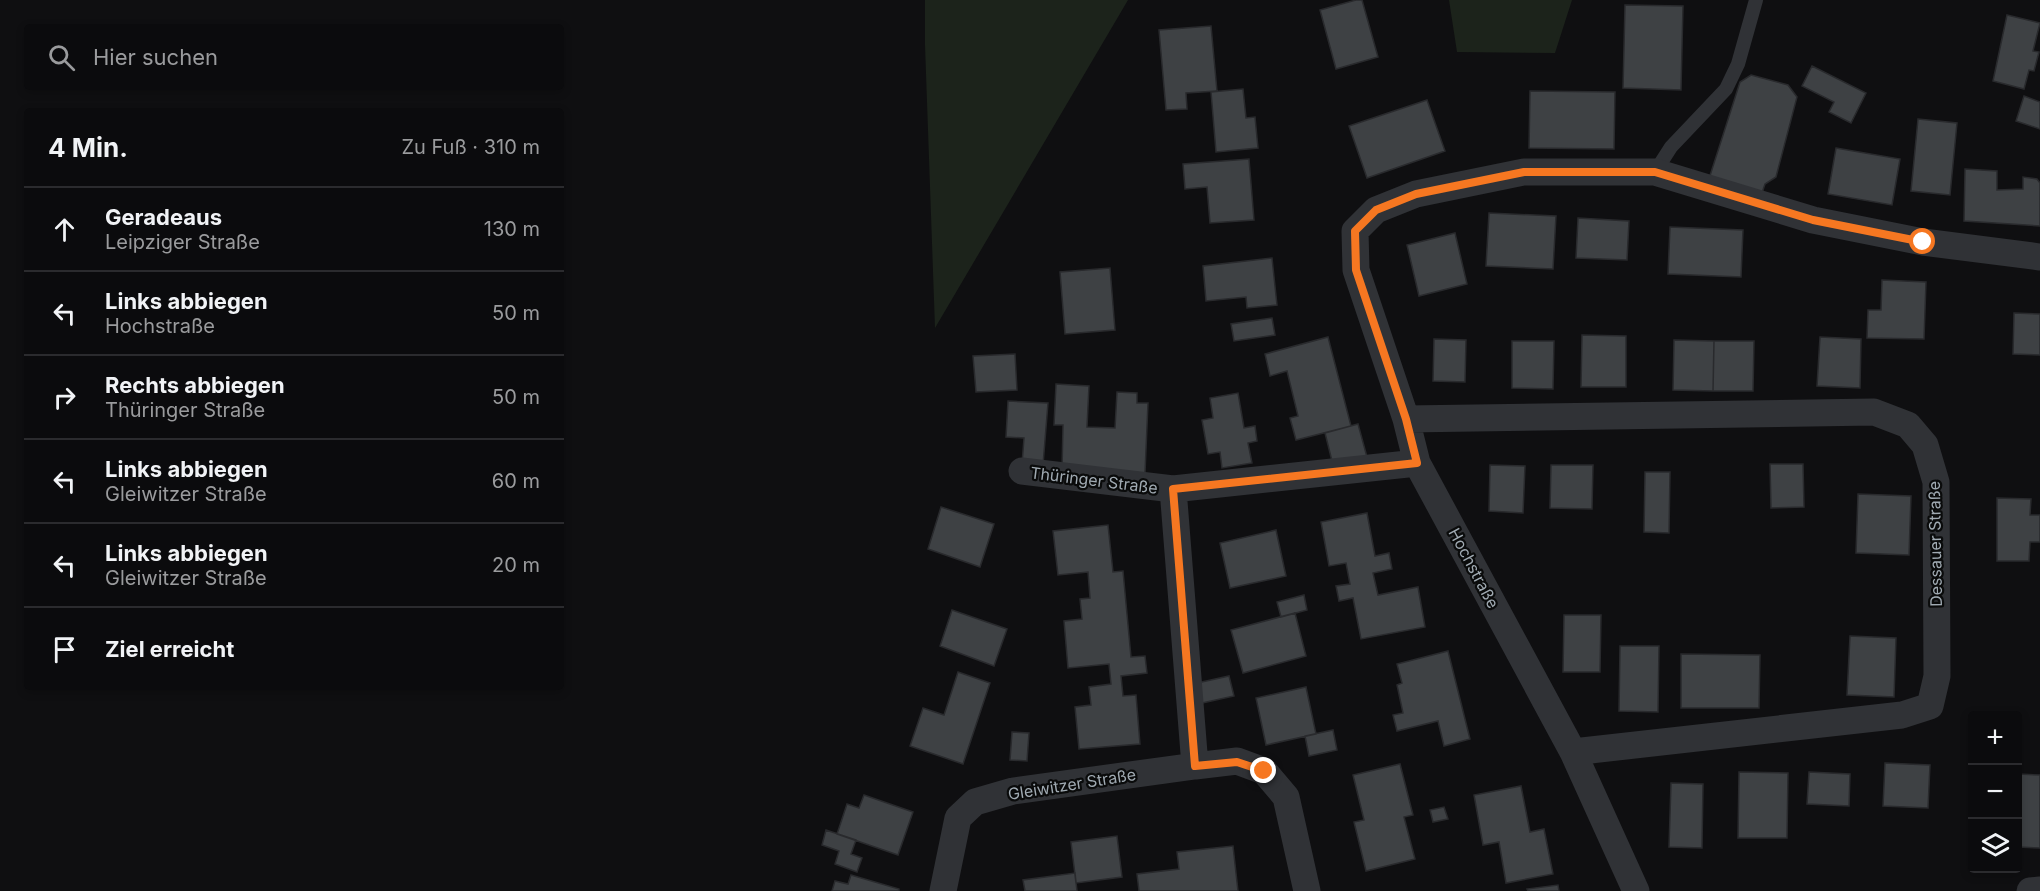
<!DOCTYPE html>
<html lang="de">
<head>
<meta charset="utf-8">
<style>
  body { margin:0; font-family:Inter,sans-serif; background:#19191b; color:#f1f3f6 }
  .controls { position:absolute; right:18px; bottom:18px; display:grid; overflow:hidden; border-radius:6px; box-shadow:0 3px 9px #0003 }
  .controls button { width:54px; height:54px; display:grid; place-items:center; padding:0; border:0; border-bottom:2px solid #2b2b2e; background:#0b0b0d; color:#f1f3f6; font:30px sans-serif }
  .stop { position:absolute; width:18px; height:18px; margin:-14px; border:4px solid #f67721; border-radius:50%; background:#fff }
  .stop.end { background:#f67721; border-color:#fff; box-shadow:0 2px 6px #0008 }
  .list { margin:0; padding:0; list-style:none }
  h2 { display:flex; justify-content:space-between; align-items:center; height:78px; margin:0; padding:0 24px; font-size:26px }
  h2 small { font-size:20px; font-weight:400; color:#9a9b9d }
  .list li { display:grid; grid-template-columns:39px 1fr auto; gap:18px; align-items:center; box-sizing:border-box; height:84px; padding:0 24px; border-top:2px solid #2b2b2e }
  .list b { display:block; font-size:22px; white-space:nowrap }
  .list p { margin:0; font-size:20px; white-space:nowrap; color:#9a9b9d }
  .list em { font-size:20px; font-style:normal; color:#9a9b9d }
  .icon { flex:none; width:33px; height:33px; fill:none; stroke:currentColor; stroke-width:2; stroke-linecap:round; stroke-linejoin:round }
  .map { position:relative; flex:none; width:2040px; height:891px; overflow:hidden }
  .search { position:absolute; background:#0b0b0d; box-shadow:0 3px 9px #0003; left:24px; top:24px; width:540px; height:66px; display:flex; align-items:center; gap:15px; box-sizing:border-box; padding:0 21px; border-radius:6px; color:#9a9b9d; font-size:22px }
  .panel { position:absolute; background:#0b0b0d; box-shadow:0 3px 9px #0003; left:24px; top:108px; width:540px; height:582px; border-radius:6px }
  .map>svg:first-child { display:block }
</style>
</head>
<body>
<div class="map">
<svg width="2040" height="891" viewBox="0 0 2040 891">
  <rect width="100%" height="100%" fill="#0f0f11"/>
  <!-- green -->
  <path fill="#1c231b" d="M925 0H1128L935 328 925 45Z
    M1449 0H1572L1555 53 1457 52Z"/>
  <!-- building -->
  <path fill="#3e4144" stroke="#292a2d" stroke-width="1.5" d="M1356 0H1362L1378 57 1336 69 1320 10Z
    M1625 5 1683 6 1681 90 1623 88Z
    M2007 15 2040 23 2033 51 2039 52 2034 71 2029 70 2024 89 1993 81Z
    M1211 26 1217 91 1186 93 1187 109 1166 110 1159 30Z
    M1812 66 1866 93 1851 123 1829 112 1834 102 1802 86Z
    M1751 75 1788 85 1797 97 1776 177 1765 184 1760 199 1707 185 1740 82Z
    M1243 89 1246 118 1255 117 1258 148 1216 152 1211 92Z
    M1530 91 1615 92 1614 149 1529 148Z
    M2024 96 2040 102V129L2016 121Z
    M1427 100 1445 151 1367 178 1349 126Z
    M1918 119 1957 123 1950 195 1911 191Z
    M1836 148 1900 159 1892 205 1828 194Z
    M1249 159 1254 220 1210 223 1207 187 1185 189 1183 164Z
    M1965 169 1997 171V190L2023 189V177L2037 179 2040 183V226L1964 221Z
    M1489 213 1556 216 1553 269 1486 266Z
    M1578 218 1629 221 1627 260 1576 258Z
    M1670 227 1743 230 1741 277 1668 274Z
    M1455 233 1467 284 1419 296 1407 245Z
    M1272 258 1277 305 1247 308 1246 297 1206 301 1203 266Z
    M1110 268 1115 330 1065 334 1060 272Z
    M1882 280 1926 282 1924 339 1867 338 1868 310H1881Z
    M2014 313 2040 314V355L2013 354Z
    M1272 318 1275 335 1234 341 1231 324Z
    M1582 335 1626 336V387H1581Z
    M1328 337 1351 426 1296 440 1290 418 1298 416 1287 371 1270 376 1265 354Z
    M1820 337 1861 339 1860 388 1817 386Z
    M1434 339 1466 340 1465 382 1433 381Z
    M1674 340 1714 341 1713 391 1673 390Z
    M1512 341H1554L1553 389 1512 388Z
    M1714 341H1754L1753 391H1713Z
    M1015 354 1017 390 976 392 973 356Z
    M1056 384 1089 386 1087 427 1115 428 1117 392 1137 393V403H1148L1145 473 1062 469 1063 425H1054Z
    M1238 393 1244 428 1255 426 1257 441 1248 443 1252 463 1222 468 1220 452 1208 454 1202 420 1213 418 1210 398Z
    M1008 401 1048 403 1043 465 1022 464 1024 438 1006 437Z
    M1358 424 1367 457 1333 465 1325 433Z
    M1770 464H1803L1804 507 1771 508Z
    M1490 465 1525 466 1523 513 1489 511Z
    M1551 465H1593L1592 509 1550 508Z
    M1645 472H1670L1669 533 1644 532Z
    M1858 494 1911 496 1909 555 1856 553Z
    M1997 498 2031 499 2030 515H2040V542H2030L2029 561H1997Z
    M941 507 994 524 980 567 928 549Z
    M1367 513 1375 556 1389 553 1392 569 1373 573 1378 595 1418 587 1425 627 1361 639 1353 598 1339 601 1336 586 1350 584 1346 563 1329 566 1321 522Z
    M1108 525 1113 572 1123 571 1131 657 1145 656 1147 673 1121 676 1123 696 1136 695 1140 744 1079 749 1075 707 1091 705 1089 687 1111 684 1109 664 1068 668 1064 621 1082 619 1080 599 1090 598 1088 572 1058 575 1053 531Z
    M1276 530 1286 576 1230 588 1220 543Z
    M1304 595 1307 610 1281 617 1277 602Z
    M952 610 1007 629 994 666 940 646Z
    M1295 613 1306 656 1243 673 1231 630Z
    M1564 615H1601L1600 672H1563Z
    M1850 636 1896 638 1894 697 1847 695Z
    M1620 646H1659L1658 712 1619 711Z
    M1448 651 1470 739 1444 746 1438 721 1397 731 1393 715 1403 713 1397 685 1402 683 1397 664Z
    M1681 654 1760 655 1759 708H1681Z
    M958 672 990 683 963 764 910 746 923 708 944 715Z
    M1229 676 1234 696 1193 705 1188 685Z
    M1306 687 1316 734 1266 745 1256 698Z
    M1333 730 1337 750 1309 756 1305 736Z
    M1012 732 1029 733 1027 761 1010 760Z
    M1885 763 1930 765 1928 808 1883 806Z
    M1400 764 1413 815 1404 817 1415 859 1366 871 1354 822 1364 820 1353 775Z
    M1739 772 1788 773 1787 838H1738Z
    M1809 772 1850 774 1849 806 1807 804Z
    M2018 774 2040 775V848L2018 847Z
    M1671 783 1703 784 1702 848 1669 847Z
    M1521 786 1530 832 1544 829 1553 874 1506 883 1499 842 1483 845 1474 795Z
    M864 795 913 812 898 855 837 834 847 804 859 808Z
    M1444 807 1448 819 1433 822 1430 810Z
    M826 830 856 840 851 854 862 858 857 872 835 864 839 851 822 845Z
    M1117 836 1122 877 1076 883 1071 842Z
    M1233 846 1238 891H1139L1137 874 1179 869 1177 852Z
    M1075 873 1077 891H1025L1023 880Z
    M851 875 899 889V891H832L835 881 848 884Z
    M1558 885 1559 891H1528L1527 889Z"/>
  <g fill="none" stroke-linecap="round" stroke-linejoin="round">
    <!-- lane -->
    <path stroke="#303236" stroke-width="14" d="M1655 172 1671 147 1726 89 1738 64 1756 0"/>
    <!-- street -->
    <path stroke="#303236" stroke-width="27" d="M1406 419 1874 412 1908 425 1925 445 1936 482 1937 676 1930 706 1902 715 1573 752
      M1022 471 1173 489 1417 463
      M1173 489 1195 766 1237 761 1264 771 1286 797 1307 891
      M943 891 958 818 975 802 1013 791 1195 766
      M1636 891 1573 752 1417 463 1406 419 1356 270 1355 231 1376 210 1416 194 1524 172H1655L1813 220 1923 242 2040 257
      M2030 891 2040 890"/>
  </g>
  <g fill="none" stroke-linecap="round" stroke-linejoin="round">
    <!-- route -->
    <path stroke="#f67721" stroke-width="8" d="M1264 771 1237 762 1195 766 1173 489 1417 463 1406 419 1356 270 1355 231 1376 210 1416 194 1524 172H1655L1813 220 1923 242"/>
  </g>
  <g text-anchor="middle" dominant-baseline="central" stroke-width="4.5" stroke-linejoin="round" paint-order="stroke">
    <!-- street labels -->
    <g font-size="16" fill="#a0aab2" stroke="#0a0b0b">
      <text transform="translate(1094 480) rotate(7)">Thüringer Straße</text>
      <text transform="translate(1935 544) rotate(-91)">Dessauer Straße</text>
      <text transform="translate(1474 568) rotate(62)">Hochstraße</text>
      <text transform="translate(1072 784) rotate(-9)">Gleiwitzer Straße</text>
    </g>
  </g>
</svg>
<div class="controls">
<button>+</button>
<button>−</button>
<button><svg class="icon" aria-label="layers" viewBox="0 0 24 24"><path d="M12 4l9 5-9 5-9-5zM3 14l9 5 9-5"/></svg></button>
</div>
<div class="stop" style="left:1923px;top:242px"></div>
<div class="stop end" style="left:1264px;top:771px"></div>
<div class="search"><svg class="icon" aria-label="search" viewBox="0 0 24 24"><circle cx="10" cy="10" r="6"/><path d="M15 15l6 6"/></svg>Hier suchen</div>
<section class="panel">
<h2>4 Min.<small>Zu Fuß · 310 m</small></h2>
<ul class="list">
<li><svg class="icon" aria-label="ahead" viewBox="0 0 24 24"><path d="M12 20V5M6 11l6-6 6 6"/></svg><div><b>Geradeaus</b><p>Leipziger Straße</p></div><em>130 m</em></li>
<li><svg class="icon" aria-label="left" viewBox="0 0 24 24"><path d="M17 20v-9H6M10 6l-5 5 5 5"/></svg><div><b>Links abbiegen</b><p>Hochstraße</p></div><em>50 m</em></li>
<li><svg class="icon" aria-label="right" viewBox="0 0 24 24"><path d="M7 20v-9h11M14 6l5 5-5 5"/></svg><div><b>Rechts abbiegen</b><p>Thüringer Straße</p></div><em>50 m</em></li>
<li><svg class="icon" aria-label="left" viewBox="0 0 24 24"><path d="M17 20v-9H6M10 6l-5 5 5 5"/></svg><div><b>Links abbiegen</b><p>Gleiwitzer Straße</p></div><em>60 m</em></li>
<li><svg class="icon" aria-label="left" viewBox="0 0 24 24"><path d="M17 20v-9H6M10 6l-5 5 5 5"/></svg><div><b>Links abbiegen</b><p>Gleiwitzer Straße</p></div><em>20 m</em></li>
<li><svg class="icon" aria-label="arrive" viewBox="0 0 24 24"><path d="M6 21V4h12l-3 4 3 4H6"/></svg><div><b>Ziel erreicht</b></div></li>
</ul>
</section>
</div>
</body>
</html>
